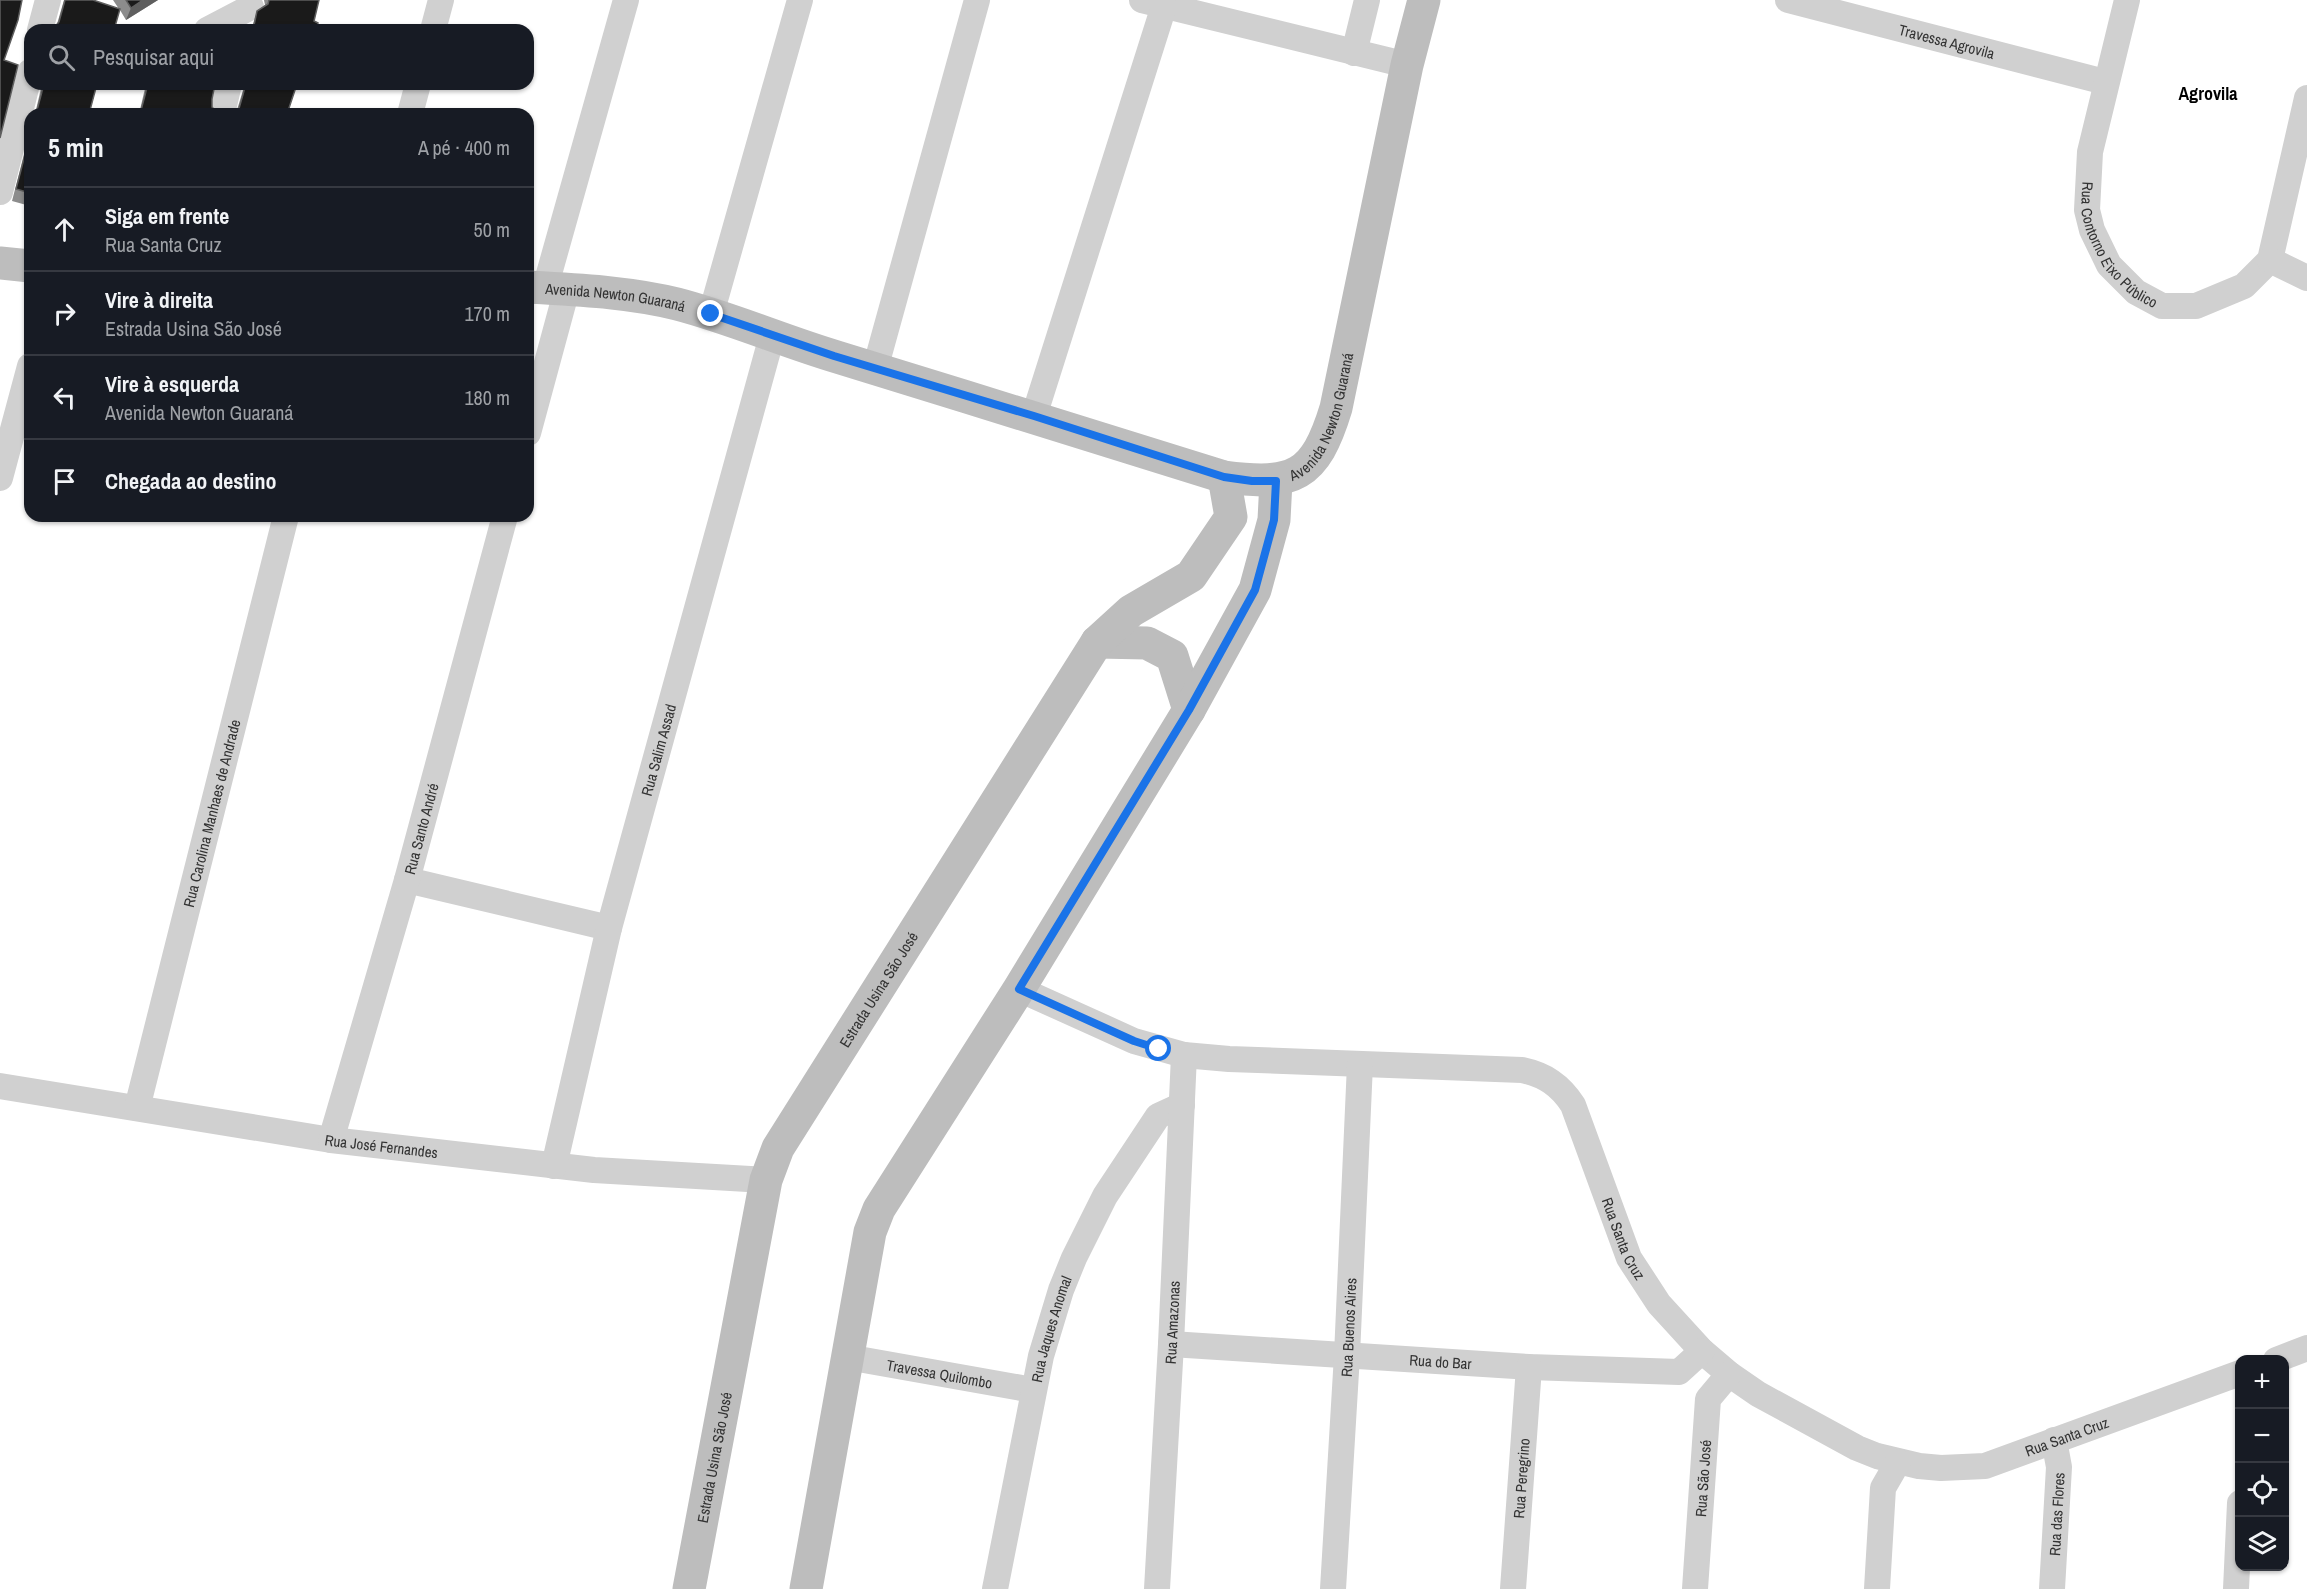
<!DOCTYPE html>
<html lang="pt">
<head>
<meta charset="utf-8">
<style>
  body { margin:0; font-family:"Archivo Narrow",sans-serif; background:#20242c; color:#f1f3f6 }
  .controls { position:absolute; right:18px; bottom:18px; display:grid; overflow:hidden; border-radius:12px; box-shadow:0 2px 4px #0004 }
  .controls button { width:54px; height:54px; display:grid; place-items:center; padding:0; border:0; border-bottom:2px solid #363941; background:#171b24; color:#f1f3f6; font:30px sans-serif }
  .stop { position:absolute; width:18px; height:18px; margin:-14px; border:4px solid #1a73e8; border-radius:50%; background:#fff }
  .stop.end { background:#1a73e8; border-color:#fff; box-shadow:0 2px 6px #0008 }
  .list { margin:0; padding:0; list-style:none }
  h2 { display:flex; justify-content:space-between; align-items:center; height:78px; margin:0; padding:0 24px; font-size:26px }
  h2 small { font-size:20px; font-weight:400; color:#9ea1a6 }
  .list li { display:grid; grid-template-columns:39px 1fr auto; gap:18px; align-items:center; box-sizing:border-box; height:84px; padding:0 24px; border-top:2px solid #363941 }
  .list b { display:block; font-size:22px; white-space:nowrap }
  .list p { margin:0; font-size:20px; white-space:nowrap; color:#9ea1a6 }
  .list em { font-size:20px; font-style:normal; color:#9ea1a6 }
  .icon { flex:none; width:33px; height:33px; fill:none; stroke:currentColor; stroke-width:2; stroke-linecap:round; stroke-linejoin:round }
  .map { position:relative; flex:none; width:2307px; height:1589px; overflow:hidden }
  .search { position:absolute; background:#171b24; box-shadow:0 2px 4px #0004; left:24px; top:24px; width:510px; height:66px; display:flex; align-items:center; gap:15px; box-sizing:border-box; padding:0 21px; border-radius:18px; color:#9ea1a6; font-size:22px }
  .panel { position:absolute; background:#171b24; box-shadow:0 2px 4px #0004; left:24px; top:108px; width:510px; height:414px; border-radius:18px }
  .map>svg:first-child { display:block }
</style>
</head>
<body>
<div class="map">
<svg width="2307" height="1589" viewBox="0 0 2307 1589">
  <rect width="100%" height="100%" fill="#fff"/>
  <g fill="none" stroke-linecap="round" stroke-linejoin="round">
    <!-- minor -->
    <g stroke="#d0d0d0" stroke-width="26">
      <path d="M1142 0 1407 65"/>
      <path id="s1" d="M1788 0 2105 82"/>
      <path id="s2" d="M2127 0 2090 152 2087 210 2092 230 2109 265 2136 292 2162 306H2196L2244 286 2270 260 2307 98"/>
      <path d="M40 30 48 0"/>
      <path d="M207 30 251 7"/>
      <path d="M433 30 441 0"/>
      <path d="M1354 53 1367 0"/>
      <path d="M222 114 229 84"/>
      <path d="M410 114 418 84"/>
      <path d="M0 192 30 72"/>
      <path d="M2270 260 2307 278"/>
      <path d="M545 288 626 0"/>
      <path d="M711 314 800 0"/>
      <path d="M875 369 977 0"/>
      <path d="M1034 416 1164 6"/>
      <path d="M528 433 567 289"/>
      <path d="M0 478 30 366"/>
      <path d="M407 880 609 928"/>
      <path id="s3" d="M1019 989 1134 1041 1184 1055 1229 1059 1522 1070C1545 1075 1560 1085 1573 1105L1629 1258 1659 1304 1702 1351 1729 1374 1758 1394 1857 1448 1877 1456 1919 1466 1941 1468 1985 1466 2240 1373"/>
      <path id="s4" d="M0 1086 331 1140 594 1170 766 1180"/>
      <path id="s5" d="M137 1108 286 516"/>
      <path id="s6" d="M331 1140 407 880 505 516"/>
      <path id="s7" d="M554 1166 609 928 772 336"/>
      <path id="s8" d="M1171 1344 1529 1367 1679 1372 1702 1351"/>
      <path id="s9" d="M847 1357 1033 1390"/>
      <path d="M2276 1360 2307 1348"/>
      <path id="s10" d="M995 1589 1041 1356 1061 1290 1074 1258 1105 1196 1158 1116 1182 1105"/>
      <path id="s11" d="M1157 1589 1171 1344 1184 1055"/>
      <path id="s12" d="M1333 1589 1347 1355 1360 1064"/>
      <path id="s13" d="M1513 1589 1529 1367"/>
      <path id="s14" d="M1695 1589 1708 1399 1729 1374"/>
      <path d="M1877 1589 1883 1488 1898 1462"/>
      <path id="s15" d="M2052 1589 2059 1467 2054 1440"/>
      <path d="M2236 1589 2240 1503"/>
    </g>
    <!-- secondary -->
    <g stroke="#bdbdbd" stroke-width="33">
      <path d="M0 263 30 266"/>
      <path id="s16" d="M528 287C578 290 629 292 677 304 731 318 783 341 837 357 966 397 1095 436 1224 477 1294 486 1315 477 1336 408L1407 65 1424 0"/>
      <path d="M1097 642 1147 643 1172 656 1189 710"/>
      <path id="s17" d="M689 1589 766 1180 778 1148 1097 642 1131 611 1191 576 1231 517 1224 477"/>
      <path d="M806 1589 870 1232 879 1209 1019 989 1189 710 1255 590 1274 520 1276 481"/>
    </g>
  </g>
  <!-- wall -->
  <path fill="#8c8c8c" d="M64 0 119 9 113 0H158L126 20 120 10 57 24Z
    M264 0H319L314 21 316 30H251L257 11 265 5Z
    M42 84H97L89 114H35Z
    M146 84H215L212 99V107L218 114H139Z
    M243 84H300L298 90 296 89 236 113 244 87Z
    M30 131V206L12 201Z"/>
  <!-- shaded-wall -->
  <path fill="#5f5f5f" d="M143 0H158L126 20 131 8Z"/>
  <!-- building -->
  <path fill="#1a1a1a" stroke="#5f5f5f" stroke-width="1.5" d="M0 0H22L18 20 4 60 18 65 0 138Z
    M65 0H93L120 9 114 30H52L59 22Z
    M126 0H143L131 8Z
    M269 0H319L314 21 318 23 316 30H253L257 11 268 4Z
    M44 84H97L89 114H36Z
    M148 84H215L212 99V107L218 114H140Z
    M246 84H297L287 114H235L238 112Z
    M30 136V193L16 189Z"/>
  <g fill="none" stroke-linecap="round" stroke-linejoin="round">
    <!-- route -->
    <path stroke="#1a73e8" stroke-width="8" d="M711 314 834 356 1034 416 1224 477 1252 481H1276L1274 520 1255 590 1189 710 1019 989 1134 1041 1159 1049"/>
  </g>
  <g text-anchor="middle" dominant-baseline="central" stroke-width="6" stroke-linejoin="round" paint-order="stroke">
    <!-- street labels -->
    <g font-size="15" fill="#333" stroke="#fff">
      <text stroke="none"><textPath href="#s1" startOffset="164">Travessa Agrovila</textPath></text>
      <text stroke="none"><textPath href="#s2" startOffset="261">Rua Contorno Eixo Público</textPath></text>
      <text stroke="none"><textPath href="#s16" startOffset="88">Avenida Newton Guaraná</textPath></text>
      <text stroke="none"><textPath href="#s16" startOffset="861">Avenida Newton Guaraná</textPath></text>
      <text stroke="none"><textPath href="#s7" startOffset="429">Rua Salim Assad</textPath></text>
      <text stroke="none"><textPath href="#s5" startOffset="304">Rua Carolina Manhaes de Andrade</textPath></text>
      <text stroke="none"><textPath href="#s6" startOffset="324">Rua Santo André</textPath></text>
      <text stroke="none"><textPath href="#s17" startOffset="638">Estrada Usina São José</textPath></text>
      <text stroke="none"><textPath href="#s4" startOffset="386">Rua José Fernandes</textPath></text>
      <text stroke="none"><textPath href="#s3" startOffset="723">Rua Santa Cruz</textPath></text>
      <text stroke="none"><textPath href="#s11" startOffset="267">Rua Amazonas</textPath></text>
      <text stroke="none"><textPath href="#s12" startOffset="262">Rua Buenos Aires</textPath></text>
      <text stroke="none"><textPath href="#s10" startOffset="266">Rua Jaques Anomal</textPath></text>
      <text stroke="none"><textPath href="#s8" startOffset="270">Rua do Bar</textPath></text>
      <text stroke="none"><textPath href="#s9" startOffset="94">Travessa Quilombo</textPath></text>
      <text stroke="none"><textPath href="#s3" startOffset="1263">Rua Santa Cruz</textPath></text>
      <text stroke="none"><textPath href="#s17" startOffset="134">Estrada Usina São José</textPath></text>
      <text stroke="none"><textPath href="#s13" startOffset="111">Rua Peregrino</textPath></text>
      <text stroke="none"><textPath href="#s14" startOffset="111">Rua São José</textPath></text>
      <text stroke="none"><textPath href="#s15" startOffset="75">Rua das Flores</textPath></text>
    </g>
    <!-- quarter labels -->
    <g font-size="18" font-weight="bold" fill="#000" stroke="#fff">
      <text x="2208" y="93">Agrovila</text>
    </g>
  </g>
</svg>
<div class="controls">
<button>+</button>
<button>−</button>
<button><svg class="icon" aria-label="locate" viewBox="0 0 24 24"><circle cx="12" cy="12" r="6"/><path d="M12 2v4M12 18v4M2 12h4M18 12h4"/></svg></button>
<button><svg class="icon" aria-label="layers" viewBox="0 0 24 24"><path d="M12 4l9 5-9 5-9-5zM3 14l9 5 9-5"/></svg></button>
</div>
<div class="stop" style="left:1159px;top:1049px"></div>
<div class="stop end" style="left:711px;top:314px"></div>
<div class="search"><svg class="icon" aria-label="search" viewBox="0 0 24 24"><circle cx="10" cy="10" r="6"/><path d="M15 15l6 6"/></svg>Pesquisar aqui</div>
<section class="panel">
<h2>5 min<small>A pé · 400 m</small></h2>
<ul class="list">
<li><svg class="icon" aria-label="ahead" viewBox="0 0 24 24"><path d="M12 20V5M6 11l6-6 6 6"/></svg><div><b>Siga em frente</b><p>Rua Santa Cruz</p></div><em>50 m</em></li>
<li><svg class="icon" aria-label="right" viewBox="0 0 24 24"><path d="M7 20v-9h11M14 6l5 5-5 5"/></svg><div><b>Vire à direita</b><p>Estrada Usina São José</p></div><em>170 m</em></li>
<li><svg class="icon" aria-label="left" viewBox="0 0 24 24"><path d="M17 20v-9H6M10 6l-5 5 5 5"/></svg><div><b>Vire à esquerda</b><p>Avenida Newton Guaraná</p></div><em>180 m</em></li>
<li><svg class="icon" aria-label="arrive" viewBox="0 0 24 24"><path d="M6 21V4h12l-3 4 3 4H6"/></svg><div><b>Chegada ao destino</b></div></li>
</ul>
</section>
</div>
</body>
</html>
